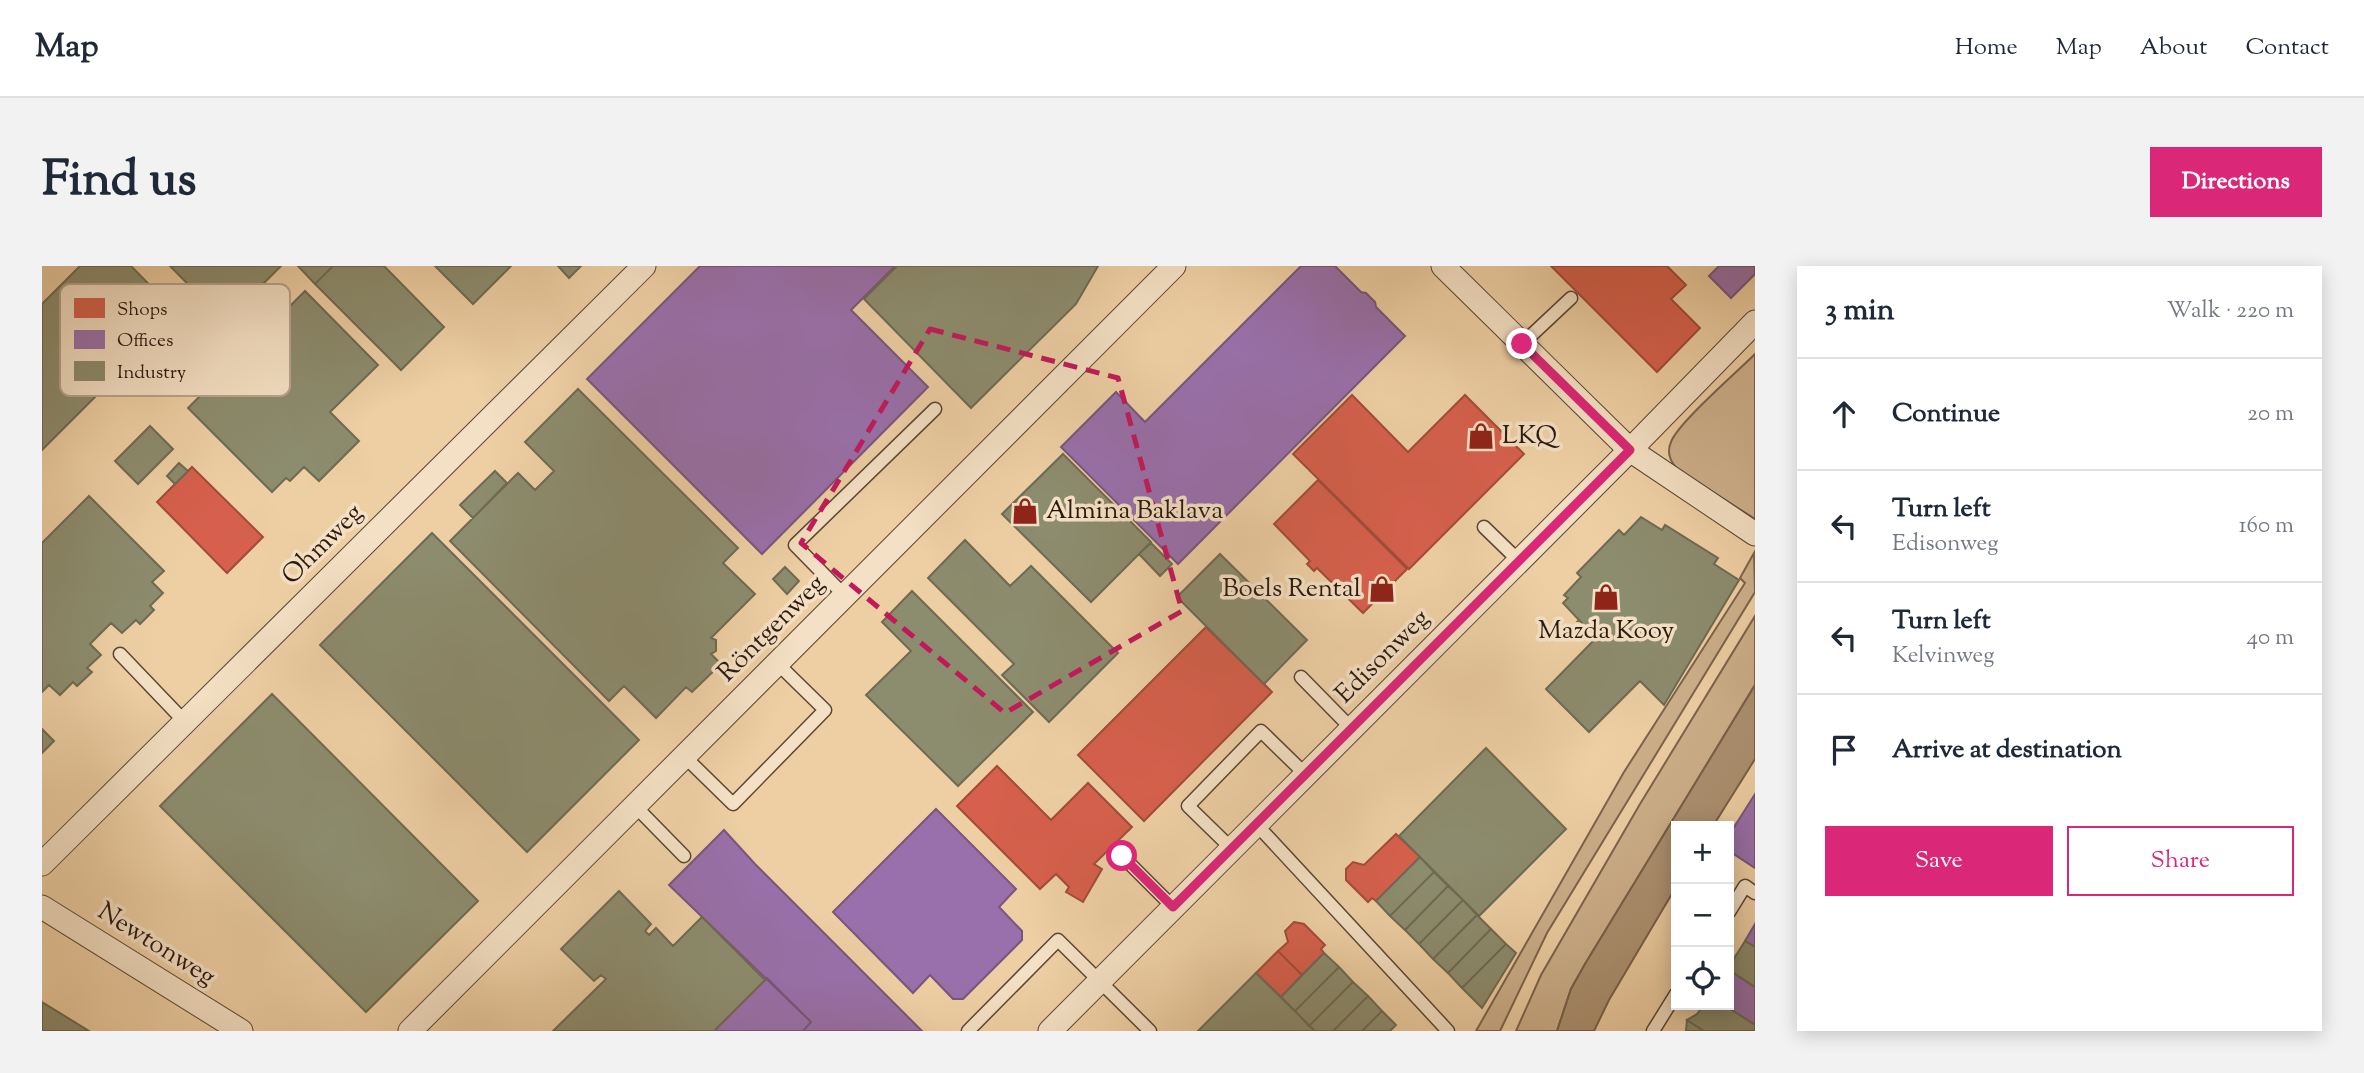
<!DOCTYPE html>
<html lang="en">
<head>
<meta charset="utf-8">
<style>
  body { margin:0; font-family:"Sorts Mill Goudy",serif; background:#f2f2f3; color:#1f2937 }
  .controls { position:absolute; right:21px; bottom:21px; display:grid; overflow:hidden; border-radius:0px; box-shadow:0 4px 18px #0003 }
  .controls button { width:63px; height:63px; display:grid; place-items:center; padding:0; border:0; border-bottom:2px solid #e0e1e3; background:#fff; color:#1f2937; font:35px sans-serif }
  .stop { position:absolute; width:21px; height:21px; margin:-16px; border:5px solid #db2777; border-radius:50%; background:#fff }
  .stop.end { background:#db2777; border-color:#fff; box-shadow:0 2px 7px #0008 }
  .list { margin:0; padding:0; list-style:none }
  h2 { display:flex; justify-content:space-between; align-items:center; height:91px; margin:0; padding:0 28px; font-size:30px }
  h2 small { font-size:23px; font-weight:400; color:#747a83 }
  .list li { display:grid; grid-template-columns:46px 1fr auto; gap:21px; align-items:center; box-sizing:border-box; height:112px; padding:0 28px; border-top:2px solid #e0e1e3 }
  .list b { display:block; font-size:26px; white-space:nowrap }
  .list p { margin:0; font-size:23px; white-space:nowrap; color:#747a83 }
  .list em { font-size:23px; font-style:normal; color:#747a83 }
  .actions { display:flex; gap:14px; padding:21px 28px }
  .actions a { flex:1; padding:16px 0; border:2px solid #db2777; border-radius:0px; text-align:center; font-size:24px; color:#db2777 }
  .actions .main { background:#db2777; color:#fff }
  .icon { flex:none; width:38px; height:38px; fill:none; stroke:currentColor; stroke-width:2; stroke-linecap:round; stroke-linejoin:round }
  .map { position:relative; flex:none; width:1713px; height:765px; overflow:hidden; border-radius:0px }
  header { display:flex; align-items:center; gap:42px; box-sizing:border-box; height:98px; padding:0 35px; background:#fff; border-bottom:2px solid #e0e1e3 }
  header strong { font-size:33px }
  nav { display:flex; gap:38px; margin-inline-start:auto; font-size:24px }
  .intro { display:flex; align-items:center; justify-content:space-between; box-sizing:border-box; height:168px; padding:0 42px }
  h1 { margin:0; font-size:49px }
  .button { padding:18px 32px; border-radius:0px; background:#db2777; color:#fff; font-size:24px; font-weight:700 }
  main { display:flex; gap:42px; padding:0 42px }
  aside { flex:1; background:#fff; border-radius:0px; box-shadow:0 4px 18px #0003 }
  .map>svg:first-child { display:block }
</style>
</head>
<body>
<header>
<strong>Map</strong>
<nav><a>Home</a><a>Map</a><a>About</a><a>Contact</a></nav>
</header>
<div class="intro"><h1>Find us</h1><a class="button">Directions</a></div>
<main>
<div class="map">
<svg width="1713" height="765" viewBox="0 0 1713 765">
  <rect width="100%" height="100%" fill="#eecfa4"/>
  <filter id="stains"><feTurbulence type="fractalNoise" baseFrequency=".00286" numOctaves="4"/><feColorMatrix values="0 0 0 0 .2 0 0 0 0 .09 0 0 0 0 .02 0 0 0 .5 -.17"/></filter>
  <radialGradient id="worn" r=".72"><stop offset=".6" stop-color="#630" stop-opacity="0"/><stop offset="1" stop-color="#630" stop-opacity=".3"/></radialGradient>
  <!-- green -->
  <path fill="#cdb08b" stroke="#7c644d" stroke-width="2" d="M1713 88V253L1638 205C1629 198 1624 187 1629 176 1636 157 1695 106 1713 88Z
    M1712 287 1713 326 1505 667 1458 765H1434L1582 506 1703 317 1698 312Z
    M1713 350V419L1543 698 1529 723 1515 765H1474L1499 709 1598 538Z"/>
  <!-- water -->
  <path fill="#ac9171" stroke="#78614a" stroke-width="2" d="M1713 419V493L1671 560H1634V621L1567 734 1552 765H1515L1529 723 1543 698Z"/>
  <!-- shops -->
  <path fill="#d6604d" stroke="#a34b3a" stroke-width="2" d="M1509 0H1625L1644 19 1629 33 1658 62 1615 106Z
    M1310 129 1366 186 1423 129 1482 188 1367 303 1251 188Z
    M150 201 221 271 185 307 115 236Z
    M1276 214 1365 303 1321 347 1275 302 1272 305 1265 298 1268 295 1232 258Z
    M1164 361 1230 426 1102 555 1036 489Z
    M955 500 1009 554 1046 517 1090 561 1052 598 1060 603 1041 636 1024 626 1027 621 1014 608 998 623 915 540Z
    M1354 568 1378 591 1334 635 1330 632 1326 636 1304 614V603L1311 596 1322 599Z
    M1252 656 1262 658 1283 679 1279 683 1282 687 1260 709 1236 685 1246 676 1243 665Z
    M1236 685 1260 709 1239 731 1214 707Z"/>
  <!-- offices -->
  <path fill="#9970ab" stroke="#78567c" stroke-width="2" d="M658 0H853L809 44 886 121 720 288 545 113Z
    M1259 0H1293L1319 26 1324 27 1333 36 1334 41 1363 70 1136 298 1019 181 1074 126 1103 156Z
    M1677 0H1713V8L1689 32 1667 10Z
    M1713 528V602L1687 585V569Z
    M894 543 974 623 957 641 980 665V674L921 733H911L888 709 871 727 791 646Z
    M682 564 713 598 880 765H761L769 756 627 619Z
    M1713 658V681L1703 675Z
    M1687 704 1713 721V759L1682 739H1687Z
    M725 712 769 756 761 765H672Z"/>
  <!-- industry -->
  <path fill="#8c8c6e" stroke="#6f6a52" stroke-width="2" d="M38 0H89L136 48 0 184V38Z
    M128 0H239L183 56Z
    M256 0H291L273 18Z
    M291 0H342L402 61 359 104 273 18Z
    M393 0H469L431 38Z
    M516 0H539L527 12Z
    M855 0H1056L1034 38 929 142 822 33Z
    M263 25 336 99 288 146 317 175 277 215 262 201 248 215 244 212 230 226 146 142Z
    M536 123 696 282 681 297 713 328 669 372 674 374V385L669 388 679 398 650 426 644 421 614 452 582 420 567 435 408 275 476 207 493 224 512 205 483 176Z
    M108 160 131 183 96 218 73 195Z
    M1021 188 1109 276 1049 336 960 248Z
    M137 197 146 205 133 218 125 210Z
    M453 205 465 217 431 252 418 239Z
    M47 230 122 305 110 316 121 327 108 340 112 344 98 358 94 354 80 367 69 357 48 378 59 389 45 402 50 406 35 420 31 416 18 429 7 419 0 426V277Z
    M1599 251 1620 264 1623 259 1676 292 1672 298 1697 314 1622 439 1598 415 1547 466 1504 423 1560 366 1554 361 1549 366 1538 355H1536L1537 354 1521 337 1526 332 1522 329 1539 311 1535 307 1577 264 1582 269Z
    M390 267 597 474 485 586 278 379Z
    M923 274 968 320 989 300 1076 387 1007 456 960 409 972 398 886 312Z
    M1109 277 1130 298 1118 310 1097 288Z
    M1178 288 1265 374 1222 418 1135 331Z
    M743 301 757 315 745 328 731 313Z
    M870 325 991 446 916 520 824 429 869 385 840 356Z
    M230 428 436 635 324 746 118 540Z
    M0 463 12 475 0 487Z
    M1444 482 1524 563 1437 650 1357 570Z
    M1378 591 1392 606 1348 650 1334 635Z
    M1392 606 1406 620 1363 664 1348 650Z
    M1406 620 1421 634 1377 678 1363 664Z
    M577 625 609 658 603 665 607 669 614 662 631 680 660 651 723 714 672 765H511L564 713 559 709 552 715 519 683Z
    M1421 634 1435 649 1391 693 1377 678Z
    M1435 649 1449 663 1406 707 1391 693Z
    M1449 663 1464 678 1420 722 1406 707Z
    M1703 675 1713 681V721L1687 704V696L1691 694Z
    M1464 678 1474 687 1440 742 1420 722Z
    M1282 687 1297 701 1253 745 1239 731Z
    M1297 701 1311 716 1267 760 1253 745Z
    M1214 707 1273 765H1156Z
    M1311 716 1326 730 1291 765H1273L1267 760Z
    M1326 730 1340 745 1320 765H1291Z
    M0 736 47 765H0Z
    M1662 739H1682L1713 759V765H1662L1645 754 1655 748Z
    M1340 745 1354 759 1348 765H1320Z
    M1645 754 1662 765H1644Z"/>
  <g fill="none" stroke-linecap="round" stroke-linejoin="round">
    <defs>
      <path id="service" d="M1480 78 1529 32
        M1442 261 1477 295
        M803 330 753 279 893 143
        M78 388 143 456
        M1259 411 1309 462
        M642 490 691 538 783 444 735 397
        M593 540 642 590
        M1214 558 1406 765
        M1189 582 1146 540 1219 465 1263 508
        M1080 590 1131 641
        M1687 646 1703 620 1713 627
        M926 765 1016 674 1108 765
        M1611 765 1634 728"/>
      <path id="minor" d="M1401 0 1588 184 1713 268
        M0 598 602 0
        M0 641 199 765
        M368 765 1132 0
        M1008 765 1588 184 1713 56"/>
    </defs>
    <!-- service casing -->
    <use href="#service" stroke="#5c4634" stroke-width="15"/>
    <!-- minor casing -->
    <use href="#minor" stroke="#5c4634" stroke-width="25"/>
    <!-- service -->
    <use href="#service" stroke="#f4e0c4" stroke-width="12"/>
    <!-- minor -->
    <use href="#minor" stroke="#f4e0c4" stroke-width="23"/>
  </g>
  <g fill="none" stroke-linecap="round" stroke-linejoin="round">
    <!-- route -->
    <path stroke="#db2777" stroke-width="9" d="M1080 590 1131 641 1588 184 1480 78"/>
  </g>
  <!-- marked area -->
  <path fill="none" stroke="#c2185b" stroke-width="5" stroke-dasharray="14 9" stroke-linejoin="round" d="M888 63 1076 112 1140 345 963 447 759 277Z"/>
  <!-- icons -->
  <defs>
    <symbol id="shop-bare" viewBox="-9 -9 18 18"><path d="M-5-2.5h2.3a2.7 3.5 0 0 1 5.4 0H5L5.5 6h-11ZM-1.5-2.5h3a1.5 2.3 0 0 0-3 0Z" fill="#8f2418" stroke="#f4e0c4" stroke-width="2.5" paint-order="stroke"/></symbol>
  </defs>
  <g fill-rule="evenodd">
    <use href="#shop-bare" x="1420" y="151" width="38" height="38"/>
    <use href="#shop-bare" x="964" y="226" width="38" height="38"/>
    <use href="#shop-bare" x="1321" y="304" width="38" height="38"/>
    <use href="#shop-bare" x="1545" y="312" width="38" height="38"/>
  </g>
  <g text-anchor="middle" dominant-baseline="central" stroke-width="7" stroke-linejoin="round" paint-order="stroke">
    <!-- poi labels -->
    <g font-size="26" fill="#2b190f" stroke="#f4e0c4" text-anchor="start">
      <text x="1460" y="170">LKQ</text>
      <text x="1004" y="245">Almina Baklava</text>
      <text x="1319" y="323" text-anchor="end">Boels Rental</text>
      <text x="1564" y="365" text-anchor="middle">Mazda Kooy</text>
    </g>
    <!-- street labels -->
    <g font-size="26" fill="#2b190f" stroke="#f4e0c4">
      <text transform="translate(281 279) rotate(-45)">Ohmweg</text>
      <text transform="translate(730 363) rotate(-45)">Röntgenweg</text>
      <text transform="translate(1341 391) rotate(-45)">Edisonweg</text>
      <text transform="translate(114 679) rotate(32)">Newtonweg</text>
    </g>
  </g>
  <!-- legend -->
  <rect x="18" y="18" width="230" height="112" rx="10" fill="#f4e0c4" stroke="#b8a48e" stroke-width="2"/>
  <rect x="32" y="32" width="31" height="20" fill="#d6604d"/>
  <rect x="32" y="64" width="31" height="19" fill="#9970ab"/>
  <rect x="32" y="95" width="31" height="20" fill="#8c8c6e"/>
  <g font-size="19" fill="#2b190f">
    <text x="75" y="49">Shops</text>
    <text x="75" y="80">Offices</text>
    <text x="75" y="112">Industry</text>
  </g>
  <rect width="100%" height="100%" filter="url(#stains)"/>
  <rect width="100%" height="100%" fill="url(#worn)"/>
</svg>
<div class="controls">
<button>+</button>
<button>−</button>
<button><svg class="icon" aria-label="locate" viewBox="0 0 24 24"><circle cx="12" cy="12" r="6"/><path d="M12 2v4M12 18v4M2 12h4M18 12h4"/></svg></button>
</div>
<div class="stop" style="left:1080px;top:590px"></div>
<div class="stop end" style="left:1480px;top:78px"></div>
</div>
<aside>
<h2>3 min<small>Walk · 220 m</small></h2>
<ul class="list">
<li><svg class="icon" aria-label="ahead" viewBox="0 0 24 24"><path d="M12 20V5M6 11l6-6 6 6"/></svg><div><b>Continue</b></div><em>20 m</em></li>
<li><svg class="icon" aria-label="left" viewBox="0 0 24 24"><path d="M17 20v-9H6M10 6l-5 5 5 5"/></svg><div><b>Turn left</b><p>Edisonweg</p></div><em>160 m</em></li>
<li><svg class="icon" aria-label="left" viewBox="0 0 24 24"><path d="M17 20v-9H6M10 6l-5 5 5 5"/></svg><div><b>Turn left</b><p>Kelvinweg</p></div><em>40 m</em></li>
<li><svg class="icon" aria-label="arrive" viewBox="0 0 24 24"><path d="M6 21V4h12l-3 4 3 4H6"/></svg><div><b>Arrive at destination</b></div></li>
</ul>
<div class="actions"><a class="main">Save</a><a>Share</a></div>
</aside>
</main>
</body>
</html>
